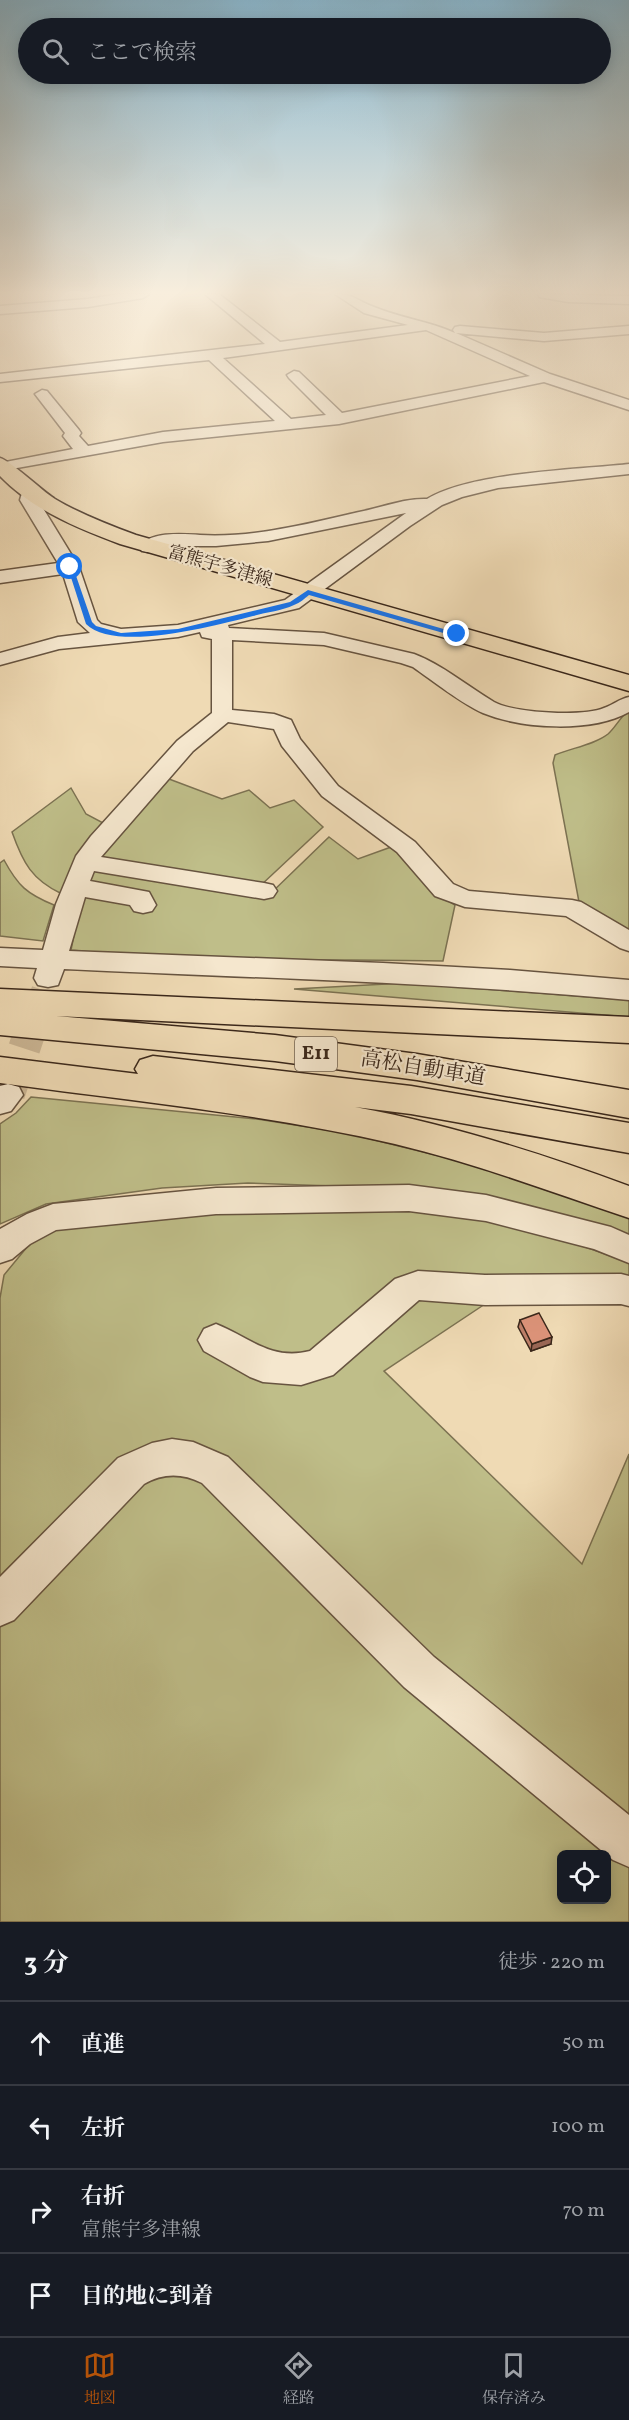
<!DOCTYPE html>
<html lang="ja">
<head>
<meta charset="utf-8">
<style>
  body { margin:0; font-family:Vollkorn,"Noto Serif JP",serif; background:#20242c; color:#f1f3f6 }
  .controls { position:absolute; right:18px; bottom:18px; display:grid; overflow:hidden; border-radius:9px; box-shadow:0 3px 15px #0003 }
  .controls button { width:54px; height:54px; display:grid; place-items:center; padding:0; border:0; border-bottom:2px solid #363941; background:#171b24; color:#f1f3f6; font:30px sans-serif }
  .stop { position:absolute; width:18px; height:18px; margin:-14px; border:4px solid #1a73e8; border-radius:50%; background:#fff }
  .stop.end { background:#1a73e8; border-color:#fff; box-shadow:0 2px 6px #0008 }
  .list { margin:0; padding:0; list-style:none }
  h2 { display:flex; justify-content:space-between; align-items:center; height:78px; margin:0; padding:0 24px; font-size:26px }
  h2 small { font-size:20px; font-weight:400; color:#9ea1a6 }
  .list li { display:grid; grid-template-columns:39px 1fr auto; gap:18px; align-items:center; box-sizing:border-box; height:84px; padding:0 24px; border-top:2px solid #363941 }
  .list b { display:block; font-size:22px; white-space:nowrap }
  .list p { margin:0; font-size:20px; white-space:nowrap; color:#9ea1a6 }
  .list em { font-size:20px; font-style:normal; color:#9ea1a6 }
  .icon { flex:none; width:33px; height:33px; fill:none; stroke:currentColor; stroke-width:2; stroke-linecap:round; stroke-linejoin:round }
  .map { position:relative; flex:none; width:629px; height:1922px; overflow:hidden }
  .search { position:absolute; background:#171b24; box-shadow:0 3px 15px #0003; left:18px; right:18px; top:18px; height:66px; display:flex; align-items:center; gap:15px; box-sizing:border-box; padding:0 21px; border-radius:33px; color:#9ea1a6; font-size:22px }
  .sheet { height:414px; background:#171b24 }
  nav { display:flex; justify-content:space-around; align-items:center; box-sizing:border-box; height:84px; border-top:2px solid #363941; background:#171b24; font-size:16px; color:#9ea1a6 }
  nav a { display:grid; justify-items:center; gap:3px }
  nav .on { color:#b45309 }
  .map>svg:first-child { display:block }
</style>
</head>
<body>
<div class="map">
<svg width="629" height="1922" viewBox="0 0 629 1922">
  <rect width="100%" height="100%" fill="#efdab4"/>
  <filter id="stains"><feTurbulence type="fractalNoise" baseFrequency=".00333" numOctaves="4"/><feColorMatrix values="0 0 0 0 .2 0 0 0 0 .09 0 0 0 0 .02 0 0 0 .5 -.17"/></filter>
  <radialGradient id="worn" r=".72"><stop offset=".6" stop-color="#630" stop-opacity="0"/><stop offset="1" stop-color="#630" stop-opacity=".3"/></radialGradient>
  <!-- green -->
  <path fill="#bfbe89" stroke="#7c7252" stroke-width="1.5" fill-rule="evenodd" d="M627 712H629V934L579 902 553 763 555 755C571 748 594 745 608 734 615 728 619 719 627 712Z
    M169 779 222 799 249 790 270 808 294 800 323 827 259 887 96 861Z
    M71 788 86 814 107 825 62 894C32 880 23 863 12 832Z
    M329 837 358 859 394 846 437 894 455 905 443 961C319 959 194 962 71 950L83 889 94 868 269 895Z
    M4 860C18 886 27 894 54 905L43 941 0 936V863Z
    M405 983 629 1000V1017L294 989Z
    M31 1097 257 1119 346 1133 492 1169 629 1218V1237L604 1226 490 1196 418 1189 248 1183 162 1188 46 1204 0 1224V1124L16 1113Z
    M240 1211C297 1211 356 1208 413 1211 487 1214 561 1237 629 1263V1281L409 1275 294 1375 415 1292 485 1304 384 1371 582 1564 629 1454V1922H0V1298L4 1275 32 1241 61 1228ZM562 1854H606V1900H562Z"/>
  <g fill="none" stroke-linecap="round" stroke-linejoin="round">
    <!-- minor-tunnel-far1 -->
    <path stroke="#cbb695" stroke-width="25" stroke-dasharray="25 12" stroke-linecap="butt" d="M36 1014 48 978"/>
    <!-- minor-tunnel -->
    <path stroke="#cbb695" stroke-width="32" stroke-dasharray="32 16" stroke-linecap="butt" d="M9 1094 36 1013"/>
    <defs>
      <path id="minor" d="M119 294H149L143 298 88 307 0 314V306L88 299Z
        M205 294H219L280 342 408 325 364 313 335 294C354 294 357 301 374 307 400 318 429 321 455 333L453 330 455 327 460 326 544 333 629 326V334L544 341 456 333 550 374 629 400V410L544 382 339 424 163 442 0 471V463L73 449 63 436 65 433 35 394 42 390 47 391 79 430 81 433 79 436 88 446 163 432 275 421 209 360 0 382V374L265 344ZM426 330 530 376 342 413 299 372 294 371 287 375 289 378 326 415 291 419 223 358Z
        M538 294 629 296V304L568 302 539 297Z
        M629 464V474L498 488 462 497 442 505 410 526 299 608 228 625 229 628 324 633 414 654C443 665 467 686 494 702 514 713 583 717 604 708 613 705 619 699 629 697V712C592 733 522 729 483 713 462 704 433 681 413 667L401 663 324 645 232 640V710L274 714 291 720 300 739 338 786 415 842 453 884 469 891 572 900 581 902 629 930V951L620 948 566 916 465 907 435 896 397 852 322 796 282 746 274 729 228 722 193 751 101 857 264 883 273 885 277 891 273 897 264 899 94 871 90 881 149 892 156 905 152 911 143 913 134 911 130 905 85 897 69 951 383 963 510 970 629 980V1000C441 982 253 978 64 969L58 985 48 987 38 985 34 978 37 968 0 966V948L43 950 56 904 76 856 91 836 177 741 212 713V639L202 637 200 632 178 637 59 649 0 665V653L58 637 90 633 78 622 63 574 0 583V571L58 563 20 500 24 486H36L39 490 38 500 79 567 97 620 101 624 121 629 178 625 285 600 406 513 268 541 216 546H173L148 552 142 551 139 547C150 531 183 534 200 535 253 538 307 524 359 512 380 508 405 498 427 499 472 472 575 470 629 464Z
        M8 1084 19 1087 23 1095 11 1111 0 1114V1086Z
        M409 1185 486 1195 611 1227 629 1235V1263L594 1249 486 1221 409 1211 216 1214 56 1230 30 1244 12 1259 0 1263V1229L27 1214 53 1204 216 1188Z
        M418 1271 485 1275 621 1274 629 1276V1306L621 1304 485 1305 419 1300 333 1375 301 1385 263 1382 250 1377 204 1351 198 1340 204 1329 216 1324C249 1337 271 1361 310 1351L395 1279Z
        M172 1439 193 1442 228 1457 434 1657 629 1815V1867L613 1860 404 1687 202 1483C182 1473 163 1473 144 1484L14 1620 0 1626V1577L118 1458 152 1443Z"/>
      <path id="major" d="M0 458C11 461 41 490 55 499 80 514 109 525 136 535L629 675V691L120 544C77 528 33 510 0 476Z"/>
      <path id="highway" d="M0 989 629 1017V1043L56 1016 275 1035 417 1054 629 1090V1118L417 1080 275 1061 0 1035Z
        M153 1056 411 1086 629 1123V1153L411 1114 355 1107C448 1124 540 1153 629 1186V1218C551 1192 475 1163 395 1144 266 1114 132 1101 0 1083V1057L138 1074 135 1069 140 1060Z"/>
    </defs>
    <!-- minor casing -->
    <use href="#minor" stroke="#675440" stroke-width="3"/>
    <!-- major casing -->
    <use href="#major" stroke="#3a271a" stroke-width="3"/>
    <!-- highway casing -->
    <use href="#highway" stroke="#3a271a" stroke-width="3"/>
    <!-- minor -->
    <use href="#minor" fill="#f5e7ce" fill-rule="evenodd"/>
    <!-- major -->
    <use href="#major" fill="#efdab4" fill-rule="evenodd"/>
    <!-- highway -->
    <use href="#highway" fill="#efdab4" fill-rule="evenodd"/>
  </g>
  <!-- wall -->
  <path fill="#bc7e67" stroke="#3a271a" stroke-width="1.5" d="M520 1320 551 1344 531 1351 518 1327Z"/>
  <!-- shaded-wall -->
  <path fill="#996654" stroke="#3a271a" stroke-width="1.5" d="M552 1337 551 1344 531 1351 532 1344Z"/>
  <!-- building -->
  <path fill="#db9278" stroke="#3a271a" stroke-width="1.5" d="M539 1313 552 1337 532 1344 520 1320Z"/>
  <!-- sky -->
  <linearGradient id="sky" x2="0" y2="1"><stop stop-color="#89b7cf"/><stop offset="0.52" stop-color="#f8eedd"/><stop offset="1" stop-color="#f8eedd" stop-opacity="0"/></linearGradient>
  <rect width="629" height="563" fill="url(#sky)"/>
  <!-- route -->
  <path fill="#1a73e8" d="M67 565 73 567 92 622 96 626 121 633 178 629 290 602 308 590 461 634 454 636 309 595C305 598 300 603 294 605 282 611 266 612 253 616 217 625 115 653 86 624Z"/>
  <g text-anchor="middle" dominant-baseline="central" stroke-width="4.5" stroke-linejoin="round" paint-order="stroke">
    <!-- far-street labels -->
    <g font-size="18" fill="#3a271a" stroke="#f5e7ce">
      <text transform="translate(220 567) rotate(16)">富熊宇多津線</text>
    </g>
    <!-- shield labels -->
    <rect fill="#f5e7ce" stroke="#726150" stroke-width="1.5" x="295" y="1037" width="42" height="34" rx="4.5"/>
    <g font-size="20" font-weight="bold" fill="#3a271a">
      <text x="316" y="1054">E11</text>
    </g>
    <!-- street labels -->
    <g font-size="21" fill="#3a271a" stroke="#f5e7ce">
      <text transform="translate(423 1069) rotate(9)">高松自動車道</text>
    </g>
  </g>
  <rect width="100%" height="100%" filter="url(#stains)"/>
  <rect width="100%" height="100%" fill="url(#worn)"/>
</svg>
<div class="controls">
<button><svg class="icon" aria-label="locate" viewBox="0 0 24 24"><circle cx="12" cy="12" r="6"/><path d="M12 2v4M12 18v4M2 12h4M18 12h4"/></svg></button>
</div>
<div class="stop" style="left:70px;top:567px"></div>
<div class="stop end" style="left:457px;top:634px"></div>
<div class="search"><svg class="icon" aria-label="search" viewBox="0 0 24 24"><circle cx="10" cy="10" r="6"/><path d="M15 15l6 6"/></svg>ここで検索</div>
</div>
<section class="sheet">
<h2>3 分<small>徒歩 · 220 m</small></h2>
<ul class="list">
<li><svg class="icon" aria-label="ahead" viewBox="0 0 24 24"><path d="M12 20V5M6 11l6-6 6 6"/></svg><div><b>直進</b></div><em>50 m</em></li>
<li><svg class="icon" aria-label="left" viewBox="0 0 24 24"><path d="M17 20v-9H6M10 6l-5 5 5 5"/></svg><div><b>左折</b></div><em>100 m</em></li>
<li><svg class="icon" aria-label="right" viewBox="0 0 24 24"><path d="M7 20v-9h11M14 6l5 5-5 5"/></svg><div><b>右折</b><p>富熊宇多津線</p></div><em>70 m</em></li>
<li><svg class="icon" aria-label="arrive" viewBox="0 0 24 24"><path d="M6 21V4h12l-3 4 3 4H6"/></svg><div><b>目的地に到着</b></div></li>
</ul>
</section>
<nav>
<a class="on"><svg class="icon" aria-label="map" viewBox="0 0 24 24"><path d="M3 6l6-2 6 2 6-2v14l-6 2-6-2-6 2zM9 4v14M15 6v14"/></svg>地図</a>
<a><svg class="icon" aria-label="directions" viewBox="0 0 24 24"><path d="M12 3l9 9-9 9-9-9zM9 14v-3h6M13 9l2 2-2 2"/></svg>経路</a>
<a><svg class="icon" aria-label="saved" viewBox="0 0 24 24"><path d="M7 4h10v16l-5-4-5 4z"/></svg>保存済み</a>
</nav>
</body>
</html>
